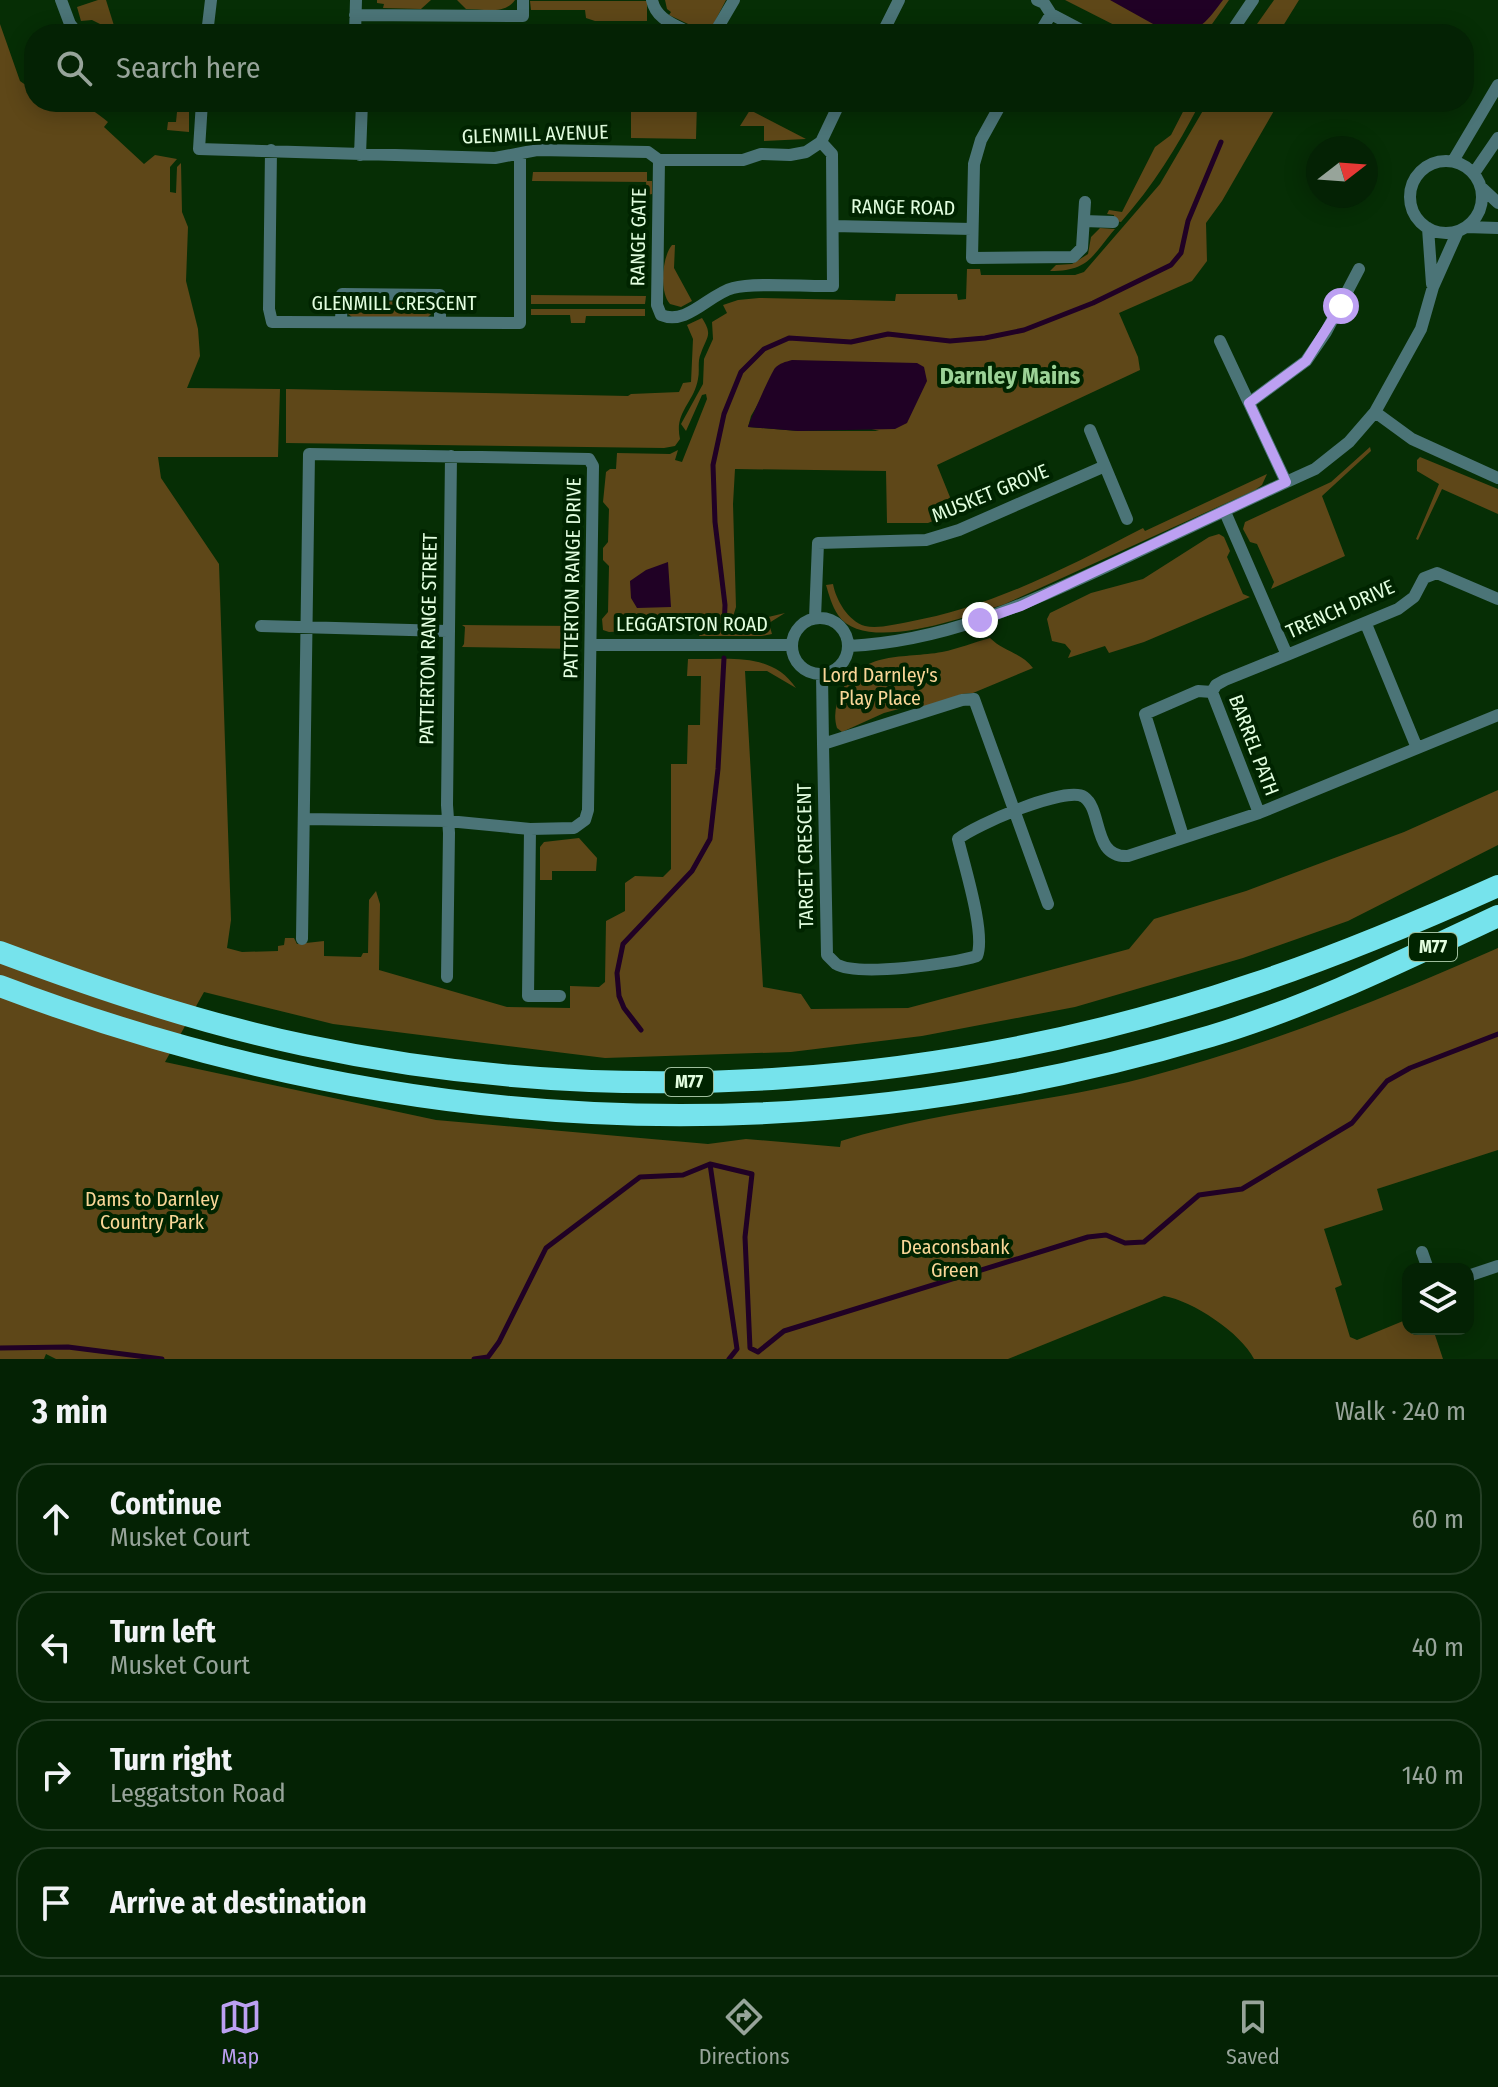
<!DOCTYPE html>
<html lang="en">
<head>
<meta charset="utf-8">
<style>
  body { margin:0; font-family:"Fira Sans Condensed",sans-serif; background:#0d2a0e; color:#f1f3f6 }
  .controls { position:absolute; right:24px; bottom:24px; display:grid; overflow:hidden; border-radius:16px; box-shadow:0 4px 20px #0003 }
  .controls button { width:72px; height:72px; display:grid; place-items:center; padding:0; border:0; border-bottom:2px solid #253f26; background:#042204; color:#f1f3f6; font:40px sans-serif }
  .compass { position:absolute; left:1306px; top:136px; width:72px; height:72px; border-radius:50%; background:#042204; box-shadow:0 4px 20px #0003; rotate:73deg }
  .stop { position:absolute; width:24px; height:24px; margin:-18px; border:6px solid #bca0f2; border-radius:50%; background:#fff }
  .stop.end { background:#bca0f2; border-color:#fff; box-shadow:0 2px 8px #0008 }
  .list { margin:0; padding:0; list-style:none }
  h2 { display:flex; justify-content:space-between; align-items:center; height:104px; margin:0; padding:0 32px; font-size:34px }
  h2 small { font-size:26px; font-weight:400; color:#97a49a }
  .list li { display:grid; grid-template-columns:52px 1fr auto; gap:24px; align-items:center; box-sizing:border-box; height:112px; margin:0 16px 16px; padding:0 16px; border:2px solid #253f26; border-radius:32px }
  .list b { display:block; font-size:30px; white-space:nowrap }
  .list p { margin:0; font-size:26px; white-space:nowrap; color:#97a49a }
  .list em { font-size:26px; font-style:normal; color:#97a49a }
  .icon { flex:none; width:44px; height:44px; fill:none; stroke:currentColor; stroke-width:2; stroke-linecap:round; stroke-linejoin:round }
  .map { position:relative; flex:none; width:1498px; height:1359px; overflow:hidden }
  .search { position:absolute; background:#042204; box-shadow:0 4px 20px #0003; left:24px; right:24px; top:24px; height:88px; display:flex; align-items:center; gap:20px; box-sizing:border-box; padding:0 28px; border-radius:32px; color:#97a49a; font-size:30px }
  .sheet { height:616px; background:#042204 }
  nav { display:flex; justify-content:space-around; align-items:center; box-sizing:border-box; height:112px; border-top:2px solid #253f26; background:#042204; font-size:22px; color:#97a49a }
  nav a { display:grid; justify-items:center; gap:4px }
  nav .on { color:#bca0f2 }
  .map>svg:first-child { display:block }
</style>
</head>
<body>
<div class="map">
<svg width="1498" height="1359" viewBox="0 0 1498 1359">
  <rect width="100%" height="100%" fill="#062e05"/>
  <!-- green -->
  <path fill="#5e4718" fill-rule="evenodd" d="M98 0H106L116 32 92 20 81 21 77 7Z
    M377 0H515C505 15 483 9 466 9L457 0H431L421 9 383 8 384 4 377 3Z
    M665 0H726L713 25 703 31 669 15 671 12 667 9Z
    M1065 0H1229L1205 34H1132Z
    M1274 0H1299L1278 34H1250Z
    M530 1H647V21H595L586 18 585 10H531Z
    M0 24 20 81 34 91V102C71 102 78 97 108 122L104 127 144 164 155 155 177 159 170 167V192L176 193 177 167 181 163 182 212 188 227 186 281 198 329 200 356 187 388 280 389 278 457H158L161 478 219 564 231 920 227 948 242 952 278 951V946L284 945 285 938H294L297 944 324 941V956L361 957 363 953H368L369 900 376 891 380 904 379 970 507 1007 570 1008V986L599 987 605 982 606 921 625 911V883L635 876 663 877 671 869V764H687L688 725H700L701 676H687L688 659C728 660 771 651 796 688L767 671H745L763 987 801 994 811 1009 908 1008 1129 949 1154 919 1246 891 1404 832 1498 790V845L1348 921 1243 958 1075 1007 922 1036 791 1052 605 1058 333 1024 204 992 165 1062 436 1120 708 1144 746 1139 840 1147 841 1141C939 1110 1044 1104 1144 1078 1266 1046 1383 999 1498 948V1150L1377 1189 1383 1210 1324 1229 1342 1285 1335 1288 1350 1337 1357 1340 1408 1319V1329H1433L1443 1359H1254C1241 1333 1193 1301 1164 1296L1008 1359H56L46 1354 44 1359H0Z
    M178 102H189V132L167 130 168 122H176Z
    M631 102H697L696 139 631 138Z
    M1188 102 1199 105C1177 147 1153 186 1121 222L1114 221V215L1107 214 1109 210 1122 212 1155 147 1171 135Z
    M1208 102H1279L1222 201 1206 223 1207 261 1192 281 1119 313 1138 357 1140 370 937 465 956 512 928 523H887L886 471 735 469 733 504 736 607 732 620H756L785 613 769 623H702L695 632H674L666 624H634L627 631 609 632 603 630 602 619 608 612 609 566 603 560V548L608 542 609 509 603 502 606 472 610 469H616L617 453 670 454 678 450 675 460 682 462 707 399 706 394 702 395 686 431 681 424 703 384 704 359 713 339 712 322 727 313 723 305 738 300 759 298 895 301 896 294H957L958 300 966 299 967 269H980L981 275H1075L1084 272 1160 184ZM761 399 879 431H798L748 427 751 416Z
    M750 110 806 139 764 141V126H740Z
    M533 172H647V181H652V194L647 195 646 182 532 181Z
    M1100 228 1115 229C1091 257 1089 271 1050 271L1056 265 1072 264 1088 254 1091 237Z
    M672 245H675L674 268 692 301 681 307 670 304C659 292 662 257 672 245Z
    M531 295 646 296 645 304H531Z
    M353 301 430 302 433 312 427 318 352 317 348 314 350 303Z
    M531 309H645V316H586L585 323H571L570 315H531Z
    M702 318C713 335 707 336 701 353 697 362 700 370 698 379 694 403 674 412 680 439L675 446 664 448 286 443V389L628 396 631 394 679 392 683 383 691 382 693 339 687 325Z
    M1370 447 1371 451 1322 496 1345 556 1271 589 1274 582 1257 544 1250 542 1243 529 1245 522 1331 482Z
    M1420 457 1498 489V514L1442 489 1418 540 1416 539 1439 484 1417 471V460Z
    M1267 474 1262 485 1255 490 1005 604C968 616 865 655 838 615 832 606 829 595 826 585L833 584C836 600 848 621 865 626 878 629 896 624 908 622 992 607 1068 567 1143 528L1145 531Z
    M1219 534 1224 537 1230 551 1227 557 1243 594 1250 597 1144 642 1109 653 1105 646 1068 658 1071 651 1065 644 1052 641 1047 619 1050 613 1091 593 1143 579 1209 537Z
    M462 625 576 626 574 645 577 649 462 647 464 644 465 627Z
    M770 627 772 634 762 636H699L704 628Z
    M990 638C1003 651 1022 653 1033 668L973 693 962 694 919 710 910 706 884 713 842 732 837 728C833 715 836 703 842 691 862 650 904 659 942 652 958 649 974 642 990 638Z
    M579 838 597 858 596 871H552V880H540V847L544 842Z"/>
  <!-- water -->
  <path fill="#200125" d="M1110 0H1223C1208 20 1198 35 1171 34Z
    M792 360 917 363 924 367 927 381 907 423 895 429 798 431 748 427C750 420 772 371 775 368 780 363 785 362 792 360Z
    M668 562 671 607 637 608 631 598 630 581 646 570Z"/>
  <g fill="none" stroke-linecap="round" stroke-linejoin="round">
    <!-- stream -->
    <path stroke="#200125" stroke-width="5" d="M724 630 725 605 715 522 713 465 724 414 741 372 764 349 789 338 851 342 888 334 950 341 985 338 1024 330 1093 303 1171 265 1181 253 1188 221 1221 142
      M641 1030 624 1008 619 996 617 973 623 944 692 871 710 839 718 769 724 658
      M710 1164 737 1349 729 1359
      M0 1348 68 1347 162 1359
      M474 1359 488 1357 499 1342 546 1248 640 1177 683 1175 710 1164 752 1174 745 1237 750 1348 758 1352 784 1331 1088 1237 1106 1235 1125 1243 1144 1242 1199 1195 1242 1189 1352 1123 1387 1081 1410 1068 1498 1034"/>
    <!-- street -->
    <path stroke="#4b7477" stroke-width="12" d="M61 0 70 24 78 34
      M652 0C656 20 676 25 692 34
      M1037 0 1044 3 1051 14 1089 34
      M355 15 523 16V0
      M207 34 211 0
      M355 34 356 0
      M714 34 734 0
      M882 34 899 0
      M1039 34 1051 14
      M1230 34 1253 0
      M202 102 199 149 495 158 537 150 648 152 659 160H743L761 154 790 155 806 152 821 142 840 102
      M1002 102 981 140 974 164 972 258 1073 257 1082 248 1085 202
      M271 150 269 309 272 322H284L520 323V155
      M360 155 362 102
      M659 160 657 305 661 315C687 326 709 294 733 288 756 282 807 287 833 286L832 154 821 142
      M1410 197a36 36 0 1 1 72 0a36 36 0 1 1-72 0Z
      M1453 161 1498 85
      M1474 173 1498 138
      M1481 187 1498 203
      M1084 221 1113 222
      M833 226 972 229
      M1466 227 1498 228
      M1428 228 1432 284
      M341 322 342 294 440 295V323
      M1220 341 1286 482
      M1249 403 1306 361 1326 332 1359 269
      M1375 412 1412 439 1498 478
      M1090 430 1127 519
      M1225 512 1287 655 1398 609 1414 597 1424 578 1437 573 1498 599
      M792 646a28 28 0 1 1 56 0a28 28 0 1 1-56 0Z
      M815 618 818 543 926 540 959 530 1105 466
      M1366 624 1417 748
      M261 626 447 631
      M592 645H792
      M849 646C946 641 1023 605 1110 565 1178 533 1246 500 1315 469L1349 442 1375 412 1421 329 1433 287 1458 231
      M822 674 823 744
      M1212 692 1259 813
      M530 829 528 996H560
      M1183 836 1145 714 1198 691 1212 692 1216 685 1225 680 1287 655
      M1048 904 974 699 962 700 823 744 827 955C830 958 833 961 836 964 857 977 952 964 977 956 986 934 964 865 958 839 975 825 1067 785 1084 797 1103 810 1092 858 1128 856L1259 813 1498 715
      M302 939 309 454 589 459 593 466 588 810 585 820 574 828 530 829 448 821 304 819
      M447 977 449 833 447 805 451 456
      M1422 1252 1428 1269
      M1468 1276 1498 1266"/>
    <!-- highway -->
    <path stroke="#76e3ec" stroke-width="22" d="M0 952C99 989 200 1023 304 1045 618 1112 950 1087 1253 984 1337 956 1418 922 1498 886
      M0 986C398 1137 802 1158 1211 1036 1311 1006 1404 960 1498 916"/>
  </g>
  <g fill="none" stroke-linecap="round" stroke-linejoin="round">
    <!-- route -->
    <path stroke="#bca0f2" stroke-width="10" d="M980 620 1021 606 1286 482 1249 403 1306 361 1341 306"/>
  </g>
  <g text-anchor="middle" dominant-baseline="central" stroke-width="8" stroke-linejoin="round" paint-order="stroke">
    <!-- shield labels -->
    <g fill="#002400" stroke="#9ebd9c" stroke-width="2">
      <rect x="1409" y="933" width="48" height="28" rx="6"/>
      <rect x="665" y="1068" width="48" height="28" rx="6"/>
    </g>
    <g font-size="18" font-weight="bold" fill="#e2fedf">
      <text x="1433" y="947">M77</text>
      <text x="689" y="1082">M77</text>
    </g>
    <!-- street labels -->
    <g font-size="20" fill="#e2fedf" stroke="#002400">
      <text transform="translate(535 134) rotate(-2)">GLENMILL AVENUE</text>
      <text transform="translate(903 207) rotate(1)">RANGE ROAD</text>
      <text transform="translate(638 237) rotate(-89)">RANGE GATE</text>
      <text x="394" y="303">GLENMILL CRESCENT</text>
      <text transform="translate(990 493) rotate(-22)">MUSKET GROVE</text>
      <text transform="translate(572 578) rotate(-89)">PATTERTON RANGE DRIVE</text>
      <text transform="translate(1340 609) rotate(-24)">TRENCH DRIVE</text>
      <text x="692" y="624">LEGGATSTON ROAD</text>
      <text transform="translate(428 639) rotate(-89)">PATTERTON RANGE STREET</text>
      <text transform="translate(1254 745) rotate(69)">BARREL PATH</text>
      <text transform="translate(805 856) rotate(-91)">TARGET CRESCENT</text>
    </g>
    <!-- park labels -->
    <g font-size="20" fill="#f9d697" stroke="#002400">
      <text x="880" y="675">Lord Darnley's<tspan x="880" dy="23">Play Place</tspan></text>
      <text x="152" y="1199">Dams to Darnley<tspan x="152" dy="23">Country Park</tspan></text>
      <text x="955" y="1247">Deaconsbank<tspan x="955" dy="23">Green</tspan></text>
    </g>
    <!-- quarter labels -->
    <g font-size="24" font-weight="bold" fill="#9bd296" stroke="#002400">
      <text x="1010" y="376">Darnley Mains</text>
    </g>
  </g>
</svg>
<div class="controls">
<button><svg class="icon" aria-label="layers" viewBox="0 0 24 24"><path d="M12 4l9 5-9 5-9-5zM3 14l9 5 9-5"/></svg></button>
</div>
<svg class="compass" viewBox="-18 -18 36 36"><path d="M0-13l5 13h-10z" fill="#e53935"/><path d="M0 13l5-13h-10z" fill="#97a49a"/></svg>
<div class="stop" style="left:1341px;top:306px"></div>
<div class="stop end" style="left:980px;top:620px"></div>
<div class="search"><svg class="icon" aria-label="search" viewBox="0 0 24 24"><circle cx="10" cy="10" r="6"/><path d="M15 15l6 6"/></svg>Search here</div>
</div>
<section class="sheet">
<h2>3 min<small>Walk · 240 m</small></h2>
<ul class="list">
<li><svg class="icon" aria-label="ahead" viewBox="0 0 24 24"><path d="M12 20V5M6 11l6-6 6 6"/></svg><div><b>Continue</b><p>Musket Court</p></div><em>60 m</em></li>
<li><svg class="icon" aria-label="left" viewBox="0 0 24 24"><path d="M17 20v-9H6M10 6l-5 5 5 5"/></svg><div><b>Turn left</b><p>Musket Court</p></div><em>40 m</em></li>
<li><svg class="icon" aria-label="right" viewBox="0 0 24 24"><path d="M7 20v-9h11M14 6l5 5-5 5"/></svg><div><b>Turn right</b><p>Leggatston Road</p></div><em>140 m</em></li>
<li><svg class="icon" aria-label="arrive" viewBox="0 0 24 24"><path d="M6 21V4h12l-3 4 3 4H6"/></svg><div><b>Arrive at destination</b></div></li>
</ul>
</section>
<nav>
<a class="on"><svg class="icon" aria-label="map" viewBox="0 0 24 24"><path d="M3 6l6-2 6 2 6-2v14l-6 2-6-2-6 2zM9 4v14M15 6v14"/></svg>Map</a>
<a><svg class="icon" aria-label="directions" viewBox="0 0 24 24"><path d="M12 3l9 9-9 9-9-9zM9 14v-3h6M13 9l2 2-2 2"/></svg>Directions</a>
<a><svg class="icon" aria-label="saved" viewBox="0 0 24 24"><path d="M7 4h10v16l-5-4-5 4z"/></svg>Saved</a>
</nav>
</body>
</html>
